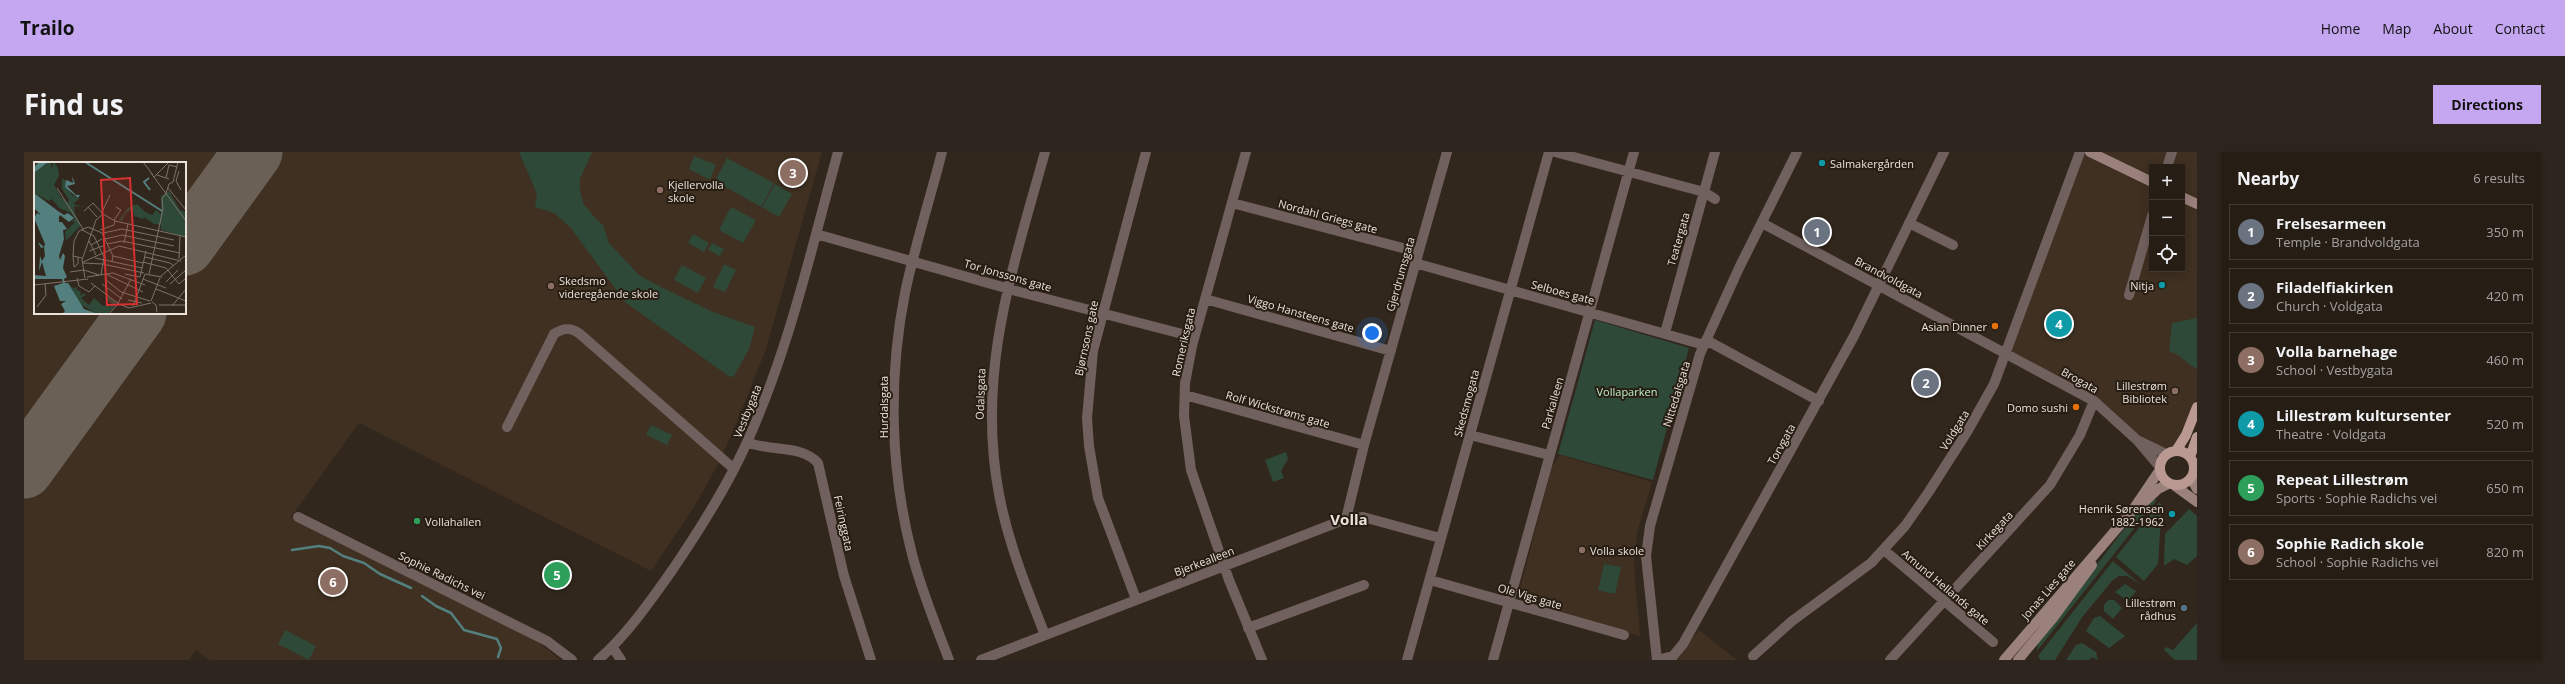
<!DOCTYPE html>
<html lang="en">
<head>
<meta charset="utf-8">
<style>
  body { margin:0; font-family:"Open Sans",sans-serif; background:#2e261e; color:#f1f3f6 }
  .controls { position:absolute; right:12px; top:12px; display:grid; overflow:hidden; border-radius:0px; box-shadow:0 2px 10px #0003 }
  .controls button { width:36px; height:36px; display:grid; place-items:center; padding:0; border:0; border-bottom:1px solid #423b34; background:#261d15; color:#f1f3f6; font:20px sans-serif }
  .you { position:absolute; left:1348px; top:181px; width:14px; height:14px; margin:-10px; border:3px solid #fff; border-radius:50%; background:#1a73e8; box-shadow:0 0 0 6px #1a73e833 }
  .badge { display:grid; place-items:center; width:26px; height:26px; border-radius:50%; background:#c5a7f1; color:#fff; font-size:13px; font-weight:700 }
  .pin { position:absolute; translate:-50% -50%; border:2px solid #fff; box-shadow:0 1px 4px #0006 }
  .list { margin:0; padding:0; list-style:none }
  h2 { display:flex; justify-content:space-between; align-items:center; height:52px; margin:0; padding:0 16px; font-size:17px }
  h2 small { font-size:13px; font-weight:400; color:#a4a2a0 }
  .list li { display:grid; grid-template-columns:26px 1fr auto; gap:12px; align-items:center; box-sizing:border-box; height:56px; margin:0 8px 8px; padding:0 8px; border:1px solid #423b34; border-radius:0px }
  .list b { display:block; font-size:15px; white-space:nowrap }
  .list p { margin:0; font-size:13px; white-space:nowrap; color:#a4a2a0 }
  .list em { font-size:13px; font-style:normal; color:#a4a2a0 }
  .icon { flex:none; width:22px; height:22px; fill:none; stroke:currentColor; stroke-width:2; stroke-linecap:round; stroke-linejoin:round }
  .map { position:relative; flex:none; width:2173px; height:508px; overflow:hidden; border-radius:0px }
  header { display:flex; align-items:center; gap:24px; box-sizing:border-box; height:56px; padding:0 20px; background:#c5a7f1; color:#111 }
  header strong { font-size:19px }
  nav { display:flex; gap:22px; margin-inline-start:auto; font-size:14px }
  .intro { display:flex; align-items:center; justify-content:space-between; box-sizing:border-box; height:96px; padding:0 24px }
  h1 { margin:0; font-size:28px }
  .button { padding:10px 18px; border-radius:0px; background:#c5a7f1; color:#111; font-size:14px; font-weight:700 }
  main { display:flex; gap:24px; padding:0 24px }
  aside { flex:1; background:#261d15; border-radius:0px; box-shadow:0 2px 10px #0003 }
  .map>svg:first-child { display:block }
</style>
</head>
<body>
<header>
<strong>Trailo</strong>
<nav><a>Home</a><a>Map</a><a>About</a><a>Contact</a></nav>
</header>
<div class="intro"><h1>Find us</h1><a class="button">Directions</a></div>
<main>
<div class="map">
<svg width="2173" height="508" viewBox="0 0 2173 508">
  <rect width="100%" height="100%" fill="#32271c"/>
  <!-- built -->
  <path fill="#3f3021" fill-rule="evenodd" d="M0 0H798L742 197 718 257 697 307 670 355 627 419 335 271 267 365 514 490 537 508H186L172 498 165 508H0ZM11 11H161V161H11Z
    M2055 0H2173V246L2148 302 2117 285 2065 243 1983 206ZM2128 15H2158V117H2128Z
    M1536 303 1628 330 1613 381 1610 415 1616 484 1493 448 1528 314Z
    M1675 478 1713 508H1649Z"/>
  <!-- green -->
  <path fill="#2e4938" d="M495 0H568L556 27V38L559 51 572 67 579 73 585 91 615 123 633 133 689 160 731 175 725 197 710 224 706 225 601 150 547 76 530 61 511 55 513 42Z
    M670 4 692 13 686 28 665 17Z
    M703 6 750 31 737 55 691 29Z
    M751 32 768 42 755 65 738 55Z
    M707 55 732 68 719 91 695 78Z
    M669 82 685 91 680 100 664 91Z
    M688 91 700 97 696 104 684 98Z
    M700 112 712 118 701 140 689 135Z
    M658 113 682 126 674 141 650 128Z
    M2173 166V217C2162 211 2157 203 2145 199L2148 171Z
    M1571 168 1665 196 1629 328 1534 302Z
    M627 273 648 283 643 293 622 283Z
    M1262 300 1264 307 1257 319 1260 326 1249 330 1241 308Z
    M2130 344 2132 349 2013 499 2014 490 2110 364Z
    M2135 351 2138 352 2134 412 2120 429 2092 405Z
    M2165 357 2173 364V404L2163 413 2150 407 2140 414 2141 382Z
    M2089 409 2117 433 2103 424H2095L2088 429 2059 464 2031 508H2017L2014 504Z
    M1580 412 1597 415 1591 442 1574 438Z
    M2101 432 2112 439 2109 444 2106 443 2108 445 2104 449 2091 440Z
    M2084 448H2090L2098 456 2089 467 2080 459V453Z
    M2076 464 2101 484 2085 496 2062 479 2070 466Z
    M2173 471V508H2151L2140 498 2142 495 2149 498Z
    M261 478 292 494 285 508 254 492Z
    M2058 491 2072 500 2074 508 2068 505 2065 508H2042L2052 493Z"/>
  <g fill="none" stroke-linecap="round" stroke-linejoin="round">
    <!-- stream -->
    <path stroke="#547f7f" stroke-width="2.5" d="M268 398 295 394 306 396 319 404 340 411 356 422 387 436
      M398 444 412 454 427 461 440 478 473 487 477 496 474 505"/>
    <!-- runway -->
    <path stroke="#6a6056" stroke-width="59" d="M161 94 229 0
      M0 317 113 161"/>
    <!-- minor -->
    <path stroke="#71615e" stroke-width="10" d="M918 0C906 47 891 93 881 141 864 227 866 317 888 402 897 438 912 473 925 508
      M1021 0C989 116 952 220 975 342 984 391 1003 437 1021 483
      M1222 0 1168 194 1161 231 1160 264 1167 318 1205 428 1238 508
      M1531 0 1680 40 1691 47
      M2143 15 2148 0
      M1208 51 1394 100
      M1738 71 2070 249 2113 288 2135 314
      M1885 71 1929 93
      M792 82 996 140 1170 185
      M1391 111 1680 193
      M2105 143 2128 64
      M1181 147 1367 199
      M1641 181 1691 0
      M1682 188 1795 249
      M1161 243 1340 293
      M483 275 530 182C539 176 547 175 556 182L710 317
      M1446 283 1525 303
      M2113 288 2142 302
      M723 290C745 300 777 292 794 311L820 424 847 508
      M274 365 523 489 548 508
      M1322 367 1340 293 1423 0
      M1860 398 1969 490
      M1406 428 1600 483
      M1112 447 1074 346 1065 294 1063 266 1069 199 1122 0
      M1224 476 1340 433
      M589 496 597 508
      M1729 504 1768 469 1847 411 1881 374 1904 341 1943 280 1970 232 2056 0
      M574 508C603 483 627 448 649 417 674 380 698 343 717 303 763 207 786 102 814 0
      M957 508 1322 367 1339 365 1416 386
      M1383 508 1525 0
      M1469 508 1610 0
      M1633 508 1649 504 1659 492 1830 184 1920 0
      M1866 508 2026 333 2056 283 2070 249"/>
    <!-- tertiary -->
    <path stroke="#71615e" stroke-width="10" d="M1633 508 1622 404 1626 374 1676 202 1715 116 1773 0"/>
    <!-- secondary -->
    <path stroke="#9a817c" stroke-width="10" d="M2066 0 2128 30
      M2158 45 2173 52
      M2167 326 2173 337
      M2151 334 2173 350
      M2119 351 2134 337 2144 332
      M1980 508 2108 359 2135 319
      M1994 508 2029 466 2068 413"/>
    <!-- primary -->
    <path stroke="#b99992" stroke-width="10" d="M2136 316a17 17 0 1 1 34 0a17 17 0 1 1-34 0Z
      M2152 299 2162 283 2173 255
      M2166 305 2173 285"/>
  </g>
  <!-- markers -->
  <g fill="#0f9aa8" stroke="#281d13" stroke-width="1.5">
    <circle cx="1798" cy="11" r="4"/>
    <circle cx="2138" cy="133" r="4"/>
    <circle cx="2148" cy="362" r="4"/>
  </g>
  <g fill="#8d6e63" stroke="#281d13" stroke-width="1.5">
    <circle cx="636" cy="38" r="4"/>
    <circle cx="527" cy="134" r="4"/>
    <circle cx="2151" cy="239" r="4"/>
    <circle cx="1558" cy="398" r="4"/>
  </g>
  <g fill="#e8710a" stroke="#281d13" stroke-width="1.5">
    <circle cx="1971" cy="174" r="4"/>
    <circle cx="2052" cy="255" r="4"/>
  </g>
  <circle fill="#2e9e5b" stroke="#281d13" stroke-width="1.5" cx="393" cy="369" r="4"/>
  <circle fill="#5c6f8a" stroke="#281d13" stroke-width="1.5" cx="2160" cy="456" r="4"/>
  <g text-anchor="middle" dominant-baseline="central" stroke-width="4" stroke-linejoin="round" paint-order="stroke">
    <!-- poi labels -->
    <g font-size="11" fill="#eae2db" stroke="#281d13" text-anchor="end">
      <text x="1806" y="11" text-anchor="start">Salmakergården</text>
      <text x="644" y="32" text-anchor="start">Kjellervolla<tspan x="644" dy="13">skole</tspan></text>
      <text x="535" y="128" text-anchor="start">Skedsmo<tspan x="535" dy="13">videregående skole</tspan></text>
      <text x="2130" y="133">Nitja</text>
      <text x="1963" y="174">Asian Dinner</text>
      <text x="2143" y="233">Lillestrøm<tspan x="2143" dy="13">Bibliotek</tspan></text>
      <text x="2044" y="255">Domo sushi</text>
      <text x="2140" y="356">Henrik Sørensen<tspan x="2140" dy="13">1882-1962</tspan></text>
      <text x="401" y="369" text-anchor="start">Vollahallen</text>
      <text x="1566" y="398" text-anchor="start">Volla skole</text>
      <text x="2152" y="450">Lillestrøm<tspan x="2152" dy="13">rådhus</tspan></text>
    </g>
    <!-- street labels -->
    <g font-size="11" fill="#eae2db" stroke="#281d13">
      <text transform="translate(1304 64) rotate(15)">Nordahl Griegs gate</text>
      <text transform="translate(1654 87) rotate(-74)">Teatergata</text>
      <text transform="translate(1376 122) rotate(-74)">Gjerdrumsgata</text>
      <text transform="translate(984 123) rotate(16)">Tor Jonssons gate</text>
      <text transform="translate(1865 125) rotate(28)">Brandvoldgata</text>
      <text transform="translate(1539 140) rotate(15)">Selboes gate</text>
      <text transform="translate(1277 161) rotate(16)">Viggo Hansteens gate</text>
      <text transform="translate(1062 186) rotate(-78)">Bjørnsons gate</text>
      <text transform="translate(1159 190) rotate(-77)">Romeriksgata</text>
      <text transform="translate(2056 228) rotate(29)">Brogata</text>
      <text transform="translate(956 242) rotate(-88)">Odalsgata</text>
      <text transform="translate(1652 242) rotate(-73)">Nittedalsgata</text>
      <text transform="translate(1442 251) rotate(-75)">Skedsmogata</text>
      <text transform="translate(1528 251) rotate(-74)">Parkalleen</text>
      <text transform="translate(859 255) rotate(-90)">Hurdalsgata</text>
      <text transform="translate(1254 257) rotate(16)">Rolf Wickstrøms gate</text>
      <text transform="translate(723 259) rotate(-68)">Vestbygata</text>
      <text transform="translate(1930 278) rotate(-58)">Voldgata</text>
      <text transform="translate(1757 292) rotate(-61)">Torvgata</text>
      <text transform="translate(820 371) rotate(78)">Feiringgata</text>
      <text transform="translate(1970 378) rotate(-47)">Kirkegata</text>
      <text transform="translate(1180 409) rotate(-21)">Bjerkealleen</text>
      <text transform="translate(418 423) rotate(26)">Sophie Radichs vei</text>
      <text transform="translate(1922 435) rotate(40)">Amund Hellands gate</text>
      <text transform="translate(2024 437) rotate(-49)">Jonas Lies gate</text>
      <text transform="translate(1506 444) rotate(16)">Ole Vigs gate</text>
    </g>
    <!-- park labels -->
    <g font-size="11" fill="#bbf2cc" stroke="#281d13">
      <text x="1603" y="239">Vollaparken</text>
    </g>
    <!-- district labels -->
    <g font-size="15" font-weight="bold" fill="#eae2db" stroke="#281d13">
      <text x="1325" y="367">Volla</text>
    </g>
  </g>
  <!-- overview -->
  <g transform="translate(10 10)">
    <rect width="152" height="152" fill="#32271c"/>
    <path d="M14 0H17V7L20 0 24 6 25 14 20 23 27 35 34 41 35 38 28 27V16L32 19 31 22 38 33 45 37 39 42 50 45 40 44 41 52 47 63 32 79 31 70 41 60 37 59 41 57 37 51 25 46 18 37 15 39 0 31V11ZM135 29 146 48 152 50V75L127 68V63L120 62 110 55 109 57 100 54V51L96 48 91 52 88 59 85 58 94 46 103 42 111 50 118 53 122 48 127 52V34ZM34 120 39 126 44 125 42 128 47 129 46 134 49 131 52 133 47 136 55 143 60 136 69 144 76 143 75 147 79 142 71 136 73 134 83 141 74 152 61 151 46 142Z" fill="#2e4938"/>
    <path d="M5 0H14L0 11V5ZM38 14 41 22 33 24 42 33H46L44 36 31 25 32 18 39 21ZM0 31 24 49 30 53 34 51 40 56 35 60 26 53 25 55V60H28L33 67 29 68 30 77 25 94 26 98 29 91 31 94 29 106 33 115 30 117 31 121H34L50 147 64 152H28L31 149 27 142 32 139H26L20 124 29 121 28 117H0V113L12 114 8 100 5 109 6 94 8 99 11 94 10 85 7 86 4 80 10 85 11 82 0 56 3 51 7 53 0 46Z" fill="#547f7f"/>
    <path fill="none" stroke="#547f7f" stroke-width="2" d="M51 0 128 49M115 16 110 20 116 28"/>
    <path fill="none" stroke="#7c7268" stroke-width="1" d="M109 0 119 13M145 9 142 19 147 28M117 11 152 59M123 13 135 17M120 15 135 0M132 16 135 3 143 5M23 26 49 67M134 26 152 48M132 31 135 22 139 20 144 0M54 45 63 55M50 49 59 41 69 52 81 59 152 75M68 50 76 33M80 58 87 48 82 45M48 68 60 74 70 95 67 113M66 68 80 63 81 59M69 71 88 67 140 78M71 77 88 73 140 84M55 79 62 93M90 81 94 62M73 82 88 79 146 91M57 83 68 77M55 89 69 84M39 94 40 105 44 102V95M79 94 109 101M111 95 136 101 140 104M48 96 39 94 40 79 45 69 54 65 68 71 79 94 78 99M61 96 108 106M145 97 146 73M49 100 85 84 147 99M109 100 132 106 145 122 152 116M49 101 69 102 110 111M36 110 50 108 65 113M72 112 109 130M91 112 106 115 112 89M115 112 129 47 128 37 132 31M127 114 152 93M53 115 79 111 111 123M43 116 45 124 55 130 61 124M51 116 48 98 62 58 69 52M109 117 132 126M72 118 87 130 116 139M132 120 144 108M57 121 85 142M68 122 88 137M136 122 152 108M0 123 54 117M122 127 152 139M94 138 108 141M117 139 126 116M118 140 122 143 123 150M84 141 97 117M85 142 95 146 117 141M125 143H152M99 144 111 112 128 115M138 144 152 127M3 145 12 133 11 122M75 152 84 142"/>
    <path fill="#d73131" fill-opacity="0.15" stroke="#d73131" stroke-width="2" d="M96 16 103 142 73 143 67 18Z"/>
    <rect width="152" height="152" fill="none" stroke="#eae2db" stroke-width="2"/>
  </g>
</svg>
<div class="controls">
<button>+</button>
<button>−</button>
<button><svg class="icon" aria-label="locate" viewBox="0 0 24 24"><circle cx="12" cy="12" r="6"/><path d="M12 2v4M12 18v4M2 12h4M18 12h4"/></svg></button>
</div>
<div class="you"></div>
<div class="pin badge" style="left:1793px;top:80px;background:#6b7280">1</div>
<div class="pin badge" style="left:1902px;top:231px;background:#6b7280">2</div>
<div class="pin badge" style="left:769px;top:21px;background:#8d6e63">3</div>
<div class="pin badge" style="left:2035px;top:172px;background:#0f9aa8">4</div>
<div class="pin badge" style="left:533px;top:423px;background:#2e9e5b">5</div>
<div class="pin badge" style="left:309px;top:430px;background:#8d6e63">6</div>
</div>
<aside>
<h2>Nearby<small>6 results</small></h2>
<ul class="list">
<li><span class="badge" style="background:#6b7280">1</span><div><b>Frelsesarmeen</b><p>Temple · Brandvoldgata</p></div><em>350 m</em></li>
<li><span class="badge" style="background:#6b7280">2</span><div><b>Filadelfiakirken</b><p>Church · Voldgata</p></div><em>420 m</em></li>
<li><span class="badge" style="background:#8d6e63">3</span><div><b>Volla barnehage</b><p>School · Vestbygata</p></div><em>460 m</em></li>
<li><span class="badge" style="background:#0f9aa8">4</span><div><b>Lillestrøm kultursenter</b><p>Theatre · Voldgata</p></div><em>520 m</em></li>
<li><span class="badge" style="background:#2e9e5b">5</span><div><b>Repeat Lillestrøm</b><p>Sports · Sophie Radichs vei</p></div><em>650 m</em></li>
<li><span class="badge" style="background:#8d6e63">6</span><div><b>Sophie Radich skole</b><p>School · Sophie Radichs vei</p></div><em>820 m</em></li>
</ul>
</aside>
</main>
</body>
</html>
